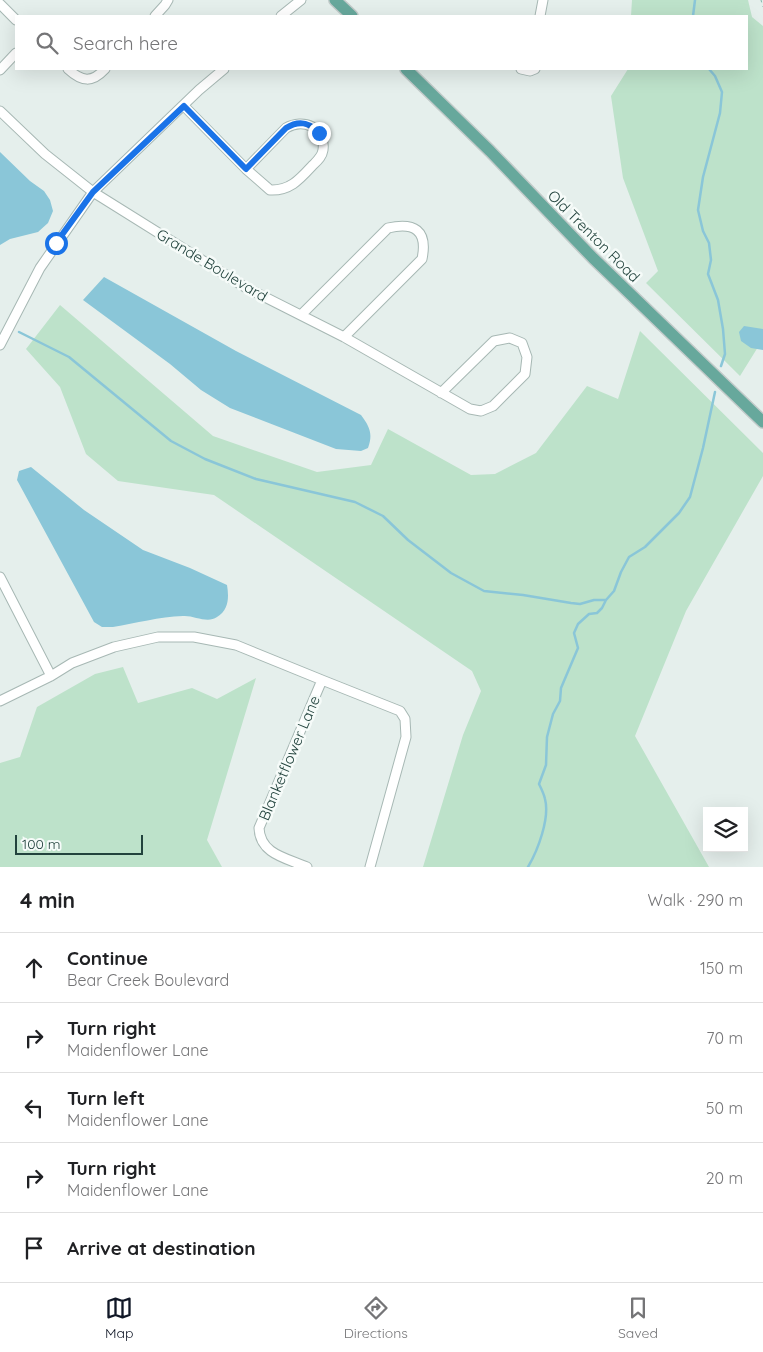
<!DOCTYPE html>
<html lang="en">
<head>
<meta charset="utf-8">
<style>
  body { margin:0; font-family:Quicksand,sans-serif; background:#f2f2f2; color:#202124 }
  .controls { position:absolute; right:15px; bottom:15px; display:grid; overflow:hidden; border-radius:0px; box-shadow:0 5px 20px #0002 }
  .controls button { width:45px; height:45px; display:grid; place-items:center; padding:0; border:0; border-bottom:1px solid #e0e0e0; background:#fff; color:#202124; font:25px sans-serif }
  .scale { position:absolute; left:15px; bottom:12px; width:128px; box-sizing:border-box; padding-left:5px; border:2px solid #22433d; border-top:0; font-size:14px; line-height:18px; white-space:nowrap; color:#22433d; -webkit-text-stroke:4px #f6fbf9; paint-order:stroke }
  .stop { position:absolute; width:15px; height:15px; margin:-11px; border:4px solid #1a73e8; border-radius:50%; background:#fff }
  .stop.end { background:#1a73e8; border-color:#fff; box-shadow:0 1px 5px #0008 }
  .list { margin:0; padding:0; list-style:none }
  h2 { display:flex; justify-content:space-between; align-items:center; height:65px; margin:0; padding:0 20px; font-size:21px }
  h2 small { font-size:16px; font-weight:400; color:#757577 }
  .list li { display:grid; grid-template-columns:32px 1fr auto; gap:15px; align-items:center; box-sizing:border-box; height:70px; padding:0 20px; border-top:1px solid #e0e0e0 }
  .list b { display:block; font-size:19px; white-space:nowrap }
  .list p { margin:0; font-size:16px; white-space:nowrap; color:#757577 }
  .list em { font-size:16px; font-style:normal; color:#757577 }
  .icon { flex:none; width:28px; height:28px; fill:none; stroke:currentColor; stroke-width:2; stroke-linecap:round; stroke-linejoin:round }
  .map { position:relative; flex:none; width:763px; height:867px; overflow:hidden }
  .search { position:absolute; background:#fff; box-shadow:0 5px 20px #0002; left:15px; right:15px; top:15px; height:55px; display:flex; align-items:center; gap:12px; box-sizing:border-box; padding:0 18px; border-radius:0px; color:#757577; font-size:19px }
  .sheet { height:415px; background:#fff }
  nav { display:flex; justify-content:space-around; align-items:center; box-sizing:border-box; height:70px; border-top:1px solid #e0e0e0; background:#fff; font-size:14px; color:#757577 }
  nav a { display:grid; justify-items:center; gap:2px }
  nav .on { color:#111827 }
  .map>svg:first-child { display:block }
</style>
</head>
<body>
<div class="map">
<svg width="763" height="867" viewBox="0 0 763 867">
  <rect width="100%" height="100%" fill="#e5efec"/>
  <!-- green -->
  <path fill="#bde2ca" d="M632 0H748L752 17 763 26V348L758 347 740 376 646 283 658 271 623 178 611 96 628 69H747V16H631Z
    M60 305 213 436 317 472 371 465 388 429 471 475 495 474 536 453 587 386 618 399 640 331 763 453V476L686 611 635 736 709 867H423L463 735 481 691 472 671 214 495 118 481 86 454 60 387 26 349Z
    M123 667 138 703 192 688 217 699 256 678 207 840 222 867H0V763L20 757 37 707 95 674Z"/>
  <!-- water -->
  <path fill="#8ac6d8" d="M0 152 30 181 44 191 50 200 53 211 48 223 38 232 10 239 0 245Z
    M104 277 236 351 361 415C370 427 373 434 368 448L361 451 336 449 230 408 201 390 170 364 83 300Z
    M744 326 763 329V350L751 348 741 341 739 332Z
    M31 467 84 510 143 550 190 568 227 585C229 597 229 610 217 617 207 624 194 615 183 616 159 617 136 623 113 627H102L94 622 17 480 19 471Z"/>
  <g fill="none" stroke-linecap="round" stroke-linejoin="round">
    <!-- stream -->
    <path stroke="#8ac6d8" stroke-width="2.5" d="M693 16 695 0
      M709 69 715 76 722 92 720 113 703 177 698 210 703 231 709 243 711 260 708 274 718 300 723 329 725 354 721 366
      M19 332 69 357 171 441 205 459 256 479 355 502 383 516 408 540 451 573 484 591 523 595 571 603 580 604 594 600H606
      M528 867C538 850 550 818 545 799 544 794 541 788 539 784L546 765 547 737 553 714 560 701 561 688 578 648 574 633 578 624 589 614 597 613 602 608 606 600 614 591 621 572 629 557 645 547 679 513 690 497 703 448 715 392"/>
    <defs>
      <path id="minor" d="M0 4 16 20
        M155 16 165 5 168 0
        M281 16 301 0
        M540 16 543 0
        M68 69C82 82 92 83 105 69
        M521 69 530 71 535 69
        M0 70 16 53
        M184 106 246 169 270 190C290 191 300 179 312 166 317 161 322 157 323 150 326 127 303 118 286 128L246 169
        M0 111 45 154 93 192 245 287 344 337 470 409 481 411 493 406 525 374 527 357 522 343 510 338 494 341 441 393
        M301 315 388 228C414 222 428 230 422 259L344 337
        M0 345 40 268 93 192 199 90 224 69
        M0 577 51 676
        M0 701 51 676 72 663 114 647 158 637H194L236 645 322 680
        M307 867C286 858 260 854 259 828L322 680 400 711 405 719 406 737 370 867"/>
      <path id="major" d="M335 0 352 16
        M406 69 490 151 593 258 763 422"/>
    </defs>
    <!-- minor casing -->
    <use href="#minor" stroke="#a7b8b4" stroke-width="11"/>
    <!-- major casing -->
    <use href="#major" stroke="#c1cac9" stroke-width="14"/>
    <!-- path -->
    <path stroke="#83b5a9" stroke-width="1" stroke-dasharray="2.5 4" stroke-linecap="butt" d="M761 0 763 7"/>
    <!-- minor -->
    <use href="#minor" stroke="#fff" stroke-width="9"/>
    <!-- major -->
    <use href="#major" stroke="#67a89c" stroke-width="11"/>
  </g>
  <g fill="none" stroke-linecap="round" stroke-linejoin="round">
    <!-- route -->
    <path stroke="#1a73e8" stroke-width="6" d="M56 243 93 192 184 106 246 169 286 128C299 120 309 122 319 133"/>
  </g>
  <g text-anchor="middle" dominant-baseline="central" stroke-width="5" stroke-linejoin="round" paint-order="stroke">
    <!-- street labels -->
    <g font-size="15" fill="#22433d" stroke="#f6fbf9">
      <text transform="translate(594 236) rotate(45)">Old Trenton Road</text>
      <text transform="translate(212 265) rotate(31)">Grande Boulevard</text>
      <text transform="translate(289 758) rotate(-67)">Blanketflower Lane</text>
    </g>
  </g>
</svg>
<div class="controls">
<button><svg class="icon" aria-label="layers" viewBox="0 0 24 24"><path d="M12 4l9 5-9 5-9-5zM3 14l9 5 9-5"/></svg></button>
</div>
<div class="scale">100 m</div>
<div class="stop" style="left:56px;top:243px"></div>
<div class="stop end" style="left:319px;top:133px"></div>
<div class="search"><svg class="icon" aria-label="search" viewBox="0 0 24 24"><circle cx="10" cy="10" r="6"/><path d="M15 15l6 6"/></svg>Search here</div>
</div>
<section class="sheet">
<h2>4 min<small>Walk · 290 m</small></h2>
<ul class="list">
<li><svg class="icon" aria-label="ahead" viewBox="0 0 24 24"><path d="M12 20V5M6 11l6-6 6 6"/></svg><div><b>Continue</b><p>Bear Creek Boulevard</p></div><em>150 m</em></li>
<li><svg class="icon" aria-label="right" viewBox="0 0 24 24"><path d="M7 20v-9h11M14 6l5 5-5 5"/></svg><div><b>Turn right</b><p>Maidenflower Lane</p></div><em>70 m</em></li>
<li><svg class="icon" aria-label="left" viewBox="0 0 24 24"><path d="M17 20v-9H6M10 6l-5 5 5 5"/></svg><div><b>Turn left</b><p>Maidenflower Lane</p></div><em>50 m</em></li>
<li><svg class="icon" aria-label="right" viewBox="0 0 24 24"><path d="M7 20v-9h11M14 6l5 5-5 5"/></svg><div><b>Turn right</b><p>Maidenflower Lane</p></div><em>20 m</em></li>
<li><svg class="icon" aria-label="arrive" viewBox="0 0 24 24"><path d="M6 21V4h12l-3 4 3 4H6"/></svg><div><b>Arrive at destination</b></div></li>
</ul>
</section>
<nav>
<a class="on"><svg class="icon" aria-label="map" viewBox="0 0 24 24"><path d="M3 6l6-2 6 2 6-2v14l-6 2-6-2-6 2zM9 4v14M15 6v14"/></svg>Map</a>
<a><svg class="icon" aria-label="directions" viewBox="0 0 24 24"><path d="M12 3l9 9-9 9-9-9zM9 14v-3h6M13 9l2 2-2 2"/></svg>Directions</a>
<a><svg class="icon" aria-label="saved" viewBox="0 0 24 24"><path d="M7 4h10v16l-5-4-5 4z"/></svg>Saved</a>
</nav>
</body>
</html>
